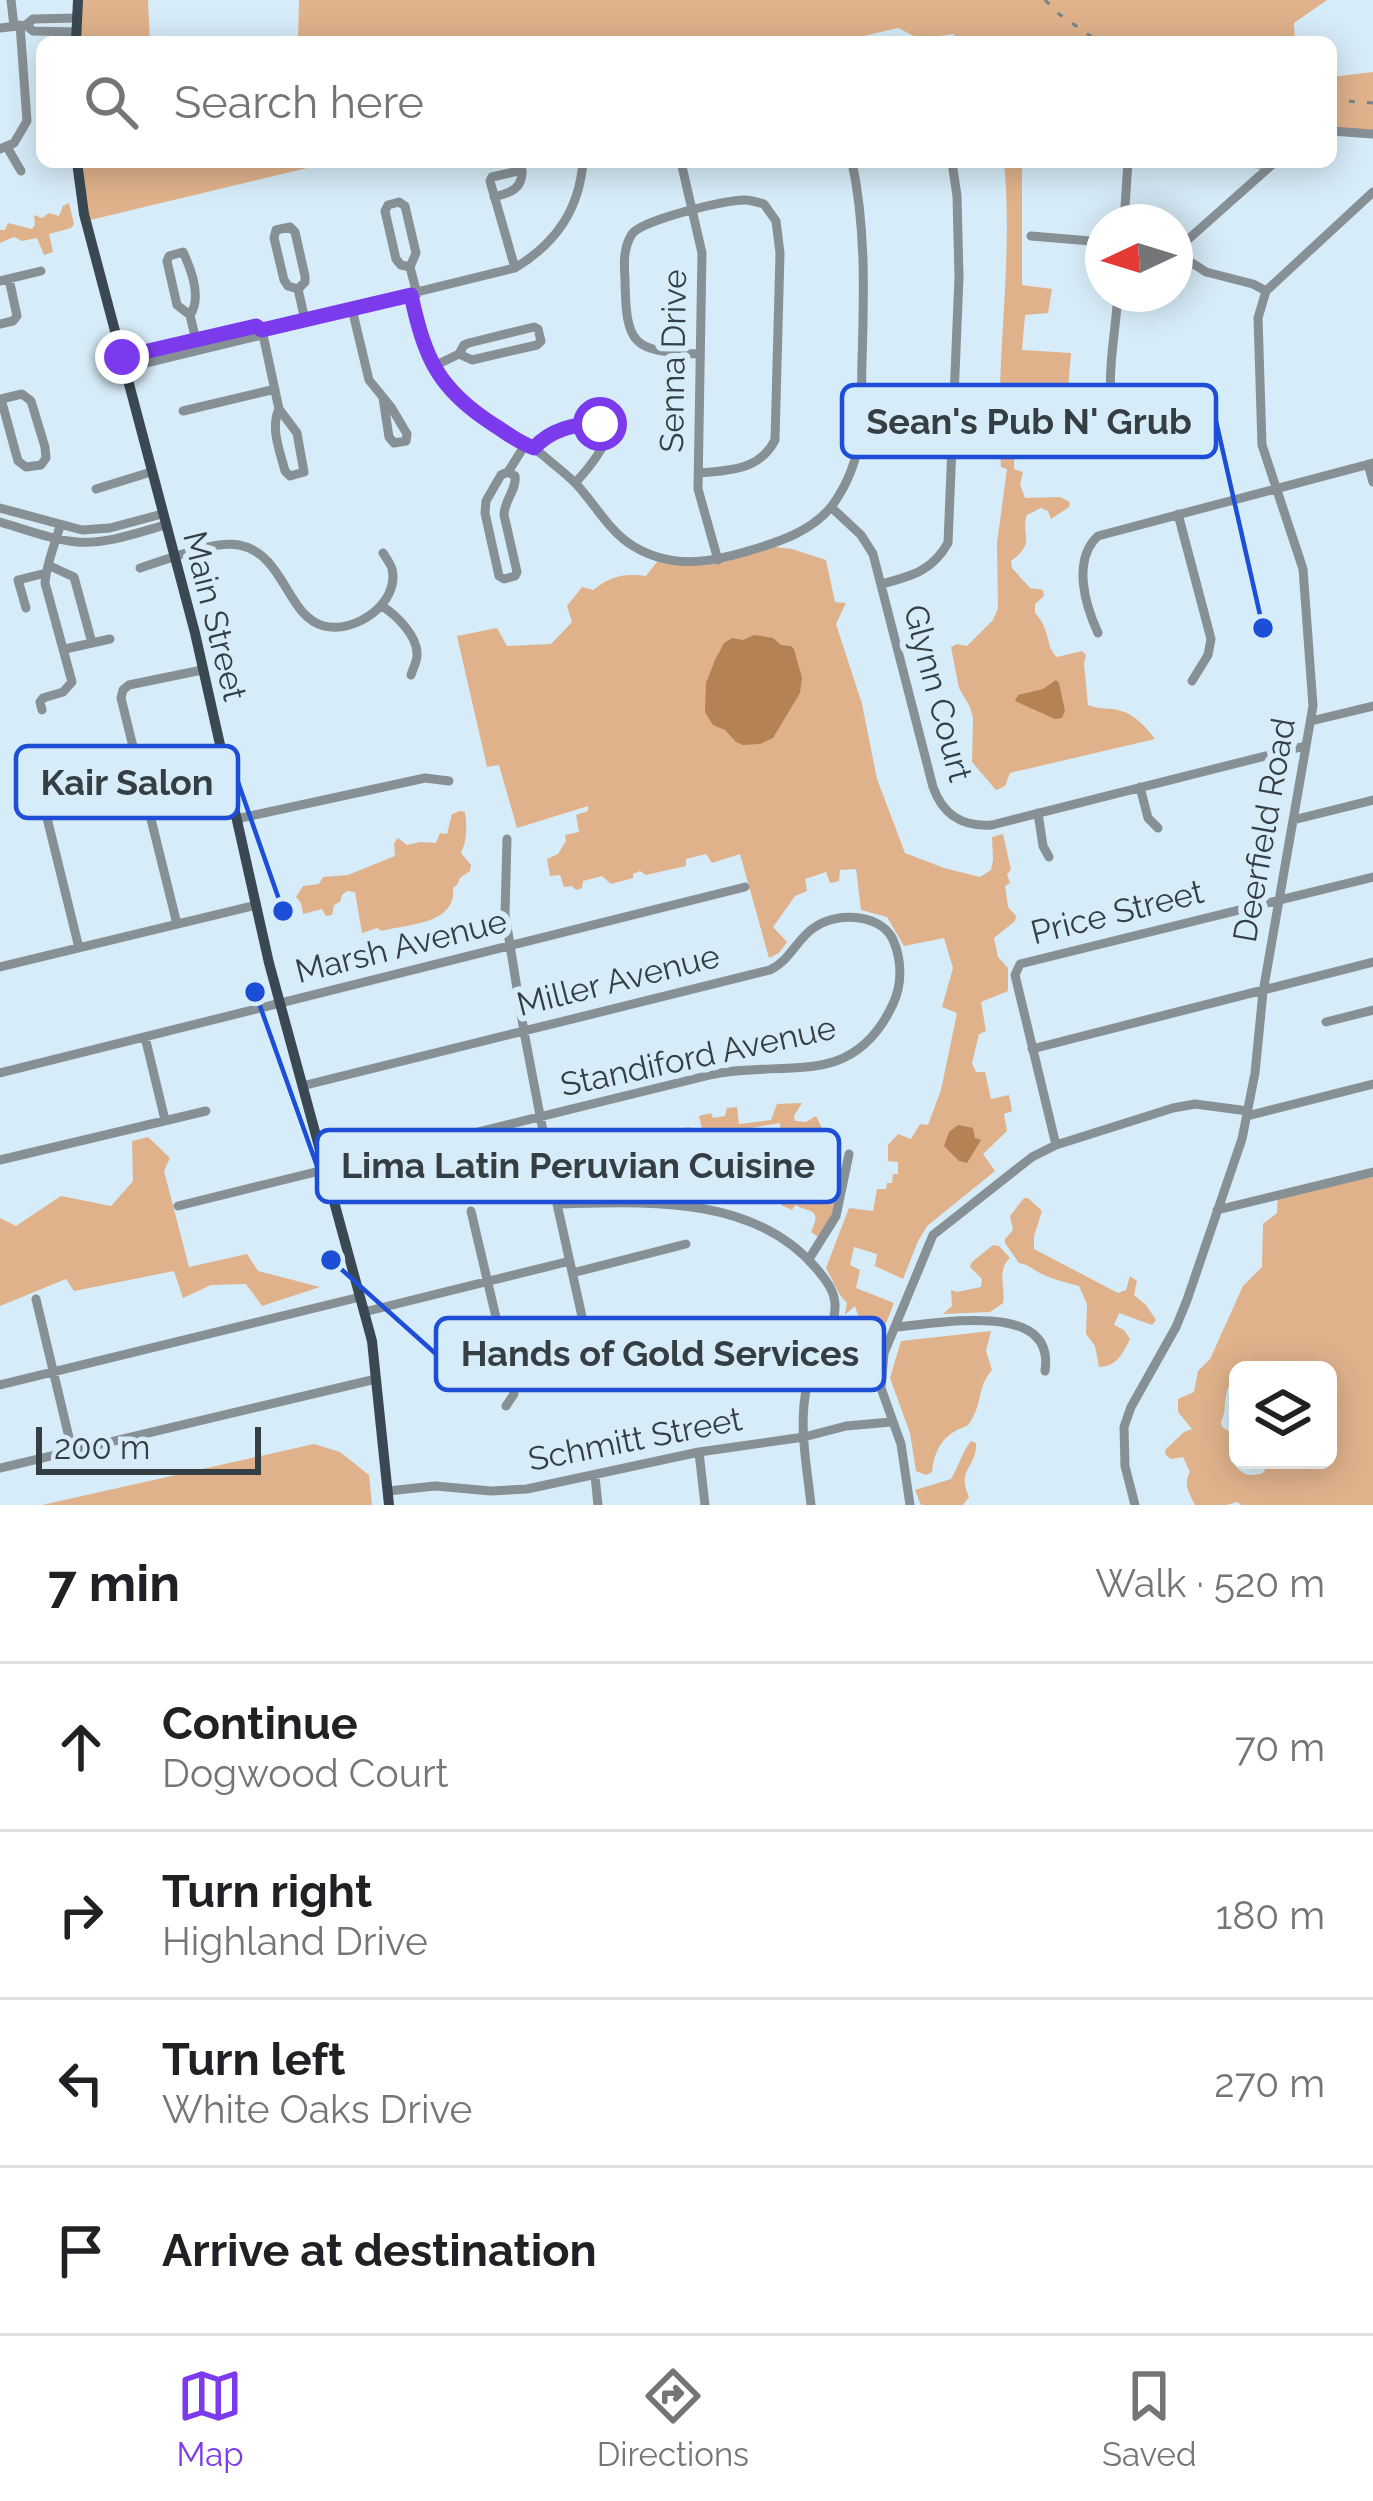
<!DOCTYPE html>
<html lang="en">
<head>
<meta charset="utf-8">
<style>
  body { margin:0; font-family:Raleway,sans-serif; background:#f2f2f2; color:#202124 }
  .controls { position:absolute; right:36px; bottom:36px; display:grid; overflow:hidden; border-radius:18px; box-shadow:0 6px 30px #0003 }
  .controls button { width:108px; height:108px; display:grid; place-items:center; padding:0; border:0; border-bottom:3px solid #e0e0e0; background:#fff; color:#202124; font:60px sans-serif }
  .compass { position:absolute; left:1085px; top:204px; width:108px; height:108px; border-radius:50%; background:#fff; box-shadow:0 6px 30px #0003; rotate:266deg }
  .scale { position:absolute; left:36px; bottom:30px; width:225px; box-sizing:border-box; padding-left:12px; border:6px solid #353e43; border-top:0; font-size:33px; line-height:42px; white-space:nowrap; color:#353e43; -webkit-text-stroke:9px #d6ecf8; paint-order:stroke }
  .stop { position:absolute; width:36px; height:36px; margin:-27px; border:9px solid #7c3aed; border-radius:50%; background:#fff }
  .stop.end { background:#7c3aed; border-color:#fff; box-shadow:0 3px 12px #0008 }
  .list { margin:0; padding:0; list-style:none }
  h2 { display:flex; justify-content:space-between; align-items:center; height:156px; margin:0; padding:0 48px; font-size:51px }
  h2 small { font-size:39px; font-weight:400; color:#757577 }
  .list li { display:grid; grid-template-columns:78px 1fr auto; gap:36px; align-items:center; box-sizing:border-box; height:168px; padding:0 48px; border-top:3px solid #e0e0e0 }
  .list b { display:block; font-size:45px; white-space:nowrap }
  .list p { margin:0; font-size:39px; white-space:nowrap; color:#757577 }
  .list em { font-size:39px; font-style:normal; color:#757577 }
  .icon { flex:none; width:66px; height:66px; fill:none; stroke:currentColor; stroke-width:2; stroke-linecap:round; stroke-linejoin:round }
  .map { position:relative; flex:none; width:1373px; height:1505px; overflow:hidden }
  .search { position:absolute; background:#fff; box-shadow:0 6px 30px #0003; left:36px; right:36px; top:36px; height:132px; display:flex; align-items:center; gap:30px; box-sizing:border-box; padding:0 42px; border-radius:18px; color:#757577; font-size:45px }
  .sheet { height:828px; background:#fff }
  nav { display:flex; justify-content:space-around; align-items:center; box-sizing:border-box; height:168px; border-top:3px solid #e0e0e0; background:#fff; font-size:33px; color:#757577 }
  nav a { display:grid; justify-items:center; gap:6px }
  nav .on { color:#7c3aed }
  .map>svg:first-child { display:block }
</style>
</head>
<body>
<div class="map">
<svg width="1373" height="1505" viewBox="0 0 1373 1505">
  <rect width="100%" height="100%" fill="#d6ecf8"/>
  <!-- green -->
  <path fill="#dfb28b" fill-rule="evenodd" d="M78 0H148L150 42H76Z
    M299 0H1327L1294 23 1295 42H962L953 34 920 39 898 28 838 42H298Z
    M1373 72V134L1331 131V77Z
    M77 162H332L86 221Z
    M1004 162H1022V285L1052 289 1048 313 1025 315 1022 350 1071 353 1068 389 1015 417 1014 469 1023 472 1020 484 1025 498 1060 497 1070 502 1069 507 1051 519 1048 511 1041 508 1027 515C1020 536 1037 542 1011 561L1012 568 1030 588 1043 590 1044 596 1035 604V613C1051 629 1045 647 1057 657L1082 651 1086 655 1084 664 1088 705C1100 710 1109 707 1121 711 1134 714 1147 728 1155 739L1010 773 1005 786 996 790 972 762 973 718 970 707 959 688 951 647 957 644 967 646 993 620 998 608 997 543 1007 469 1001 467C994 366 1014 264 1004 162Z
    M69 203 74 224 71 228 49 234 53 252 44 255 37 238 22 241 14 237 0 243V230H5L8 223 32 229 35 225 34 215 42 218 49 213 59 216 63 206Z
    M767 546 792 549 826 560 835 602 846 603 836 624 862 704 877 779 905 853 944 868 980 877 991 870 993 860 992 837 1003 834 1011 870 1007 874 1010 883 1005 886 1008 907 1016 916 1015 921 994 938 998 957 1008 968V991L981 1002 986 1031 979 1034 972 1063 976 1072H985L991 1099 1009 1095 1012 1111 1004 1114 1007 1131 983 1154 995 1171 927 1226 918 1241 903 1279 875 1266 877 1254 854 1247 850 1265 860 1270 856 1288 894 1303 885 1326 859 1318 855 1306 845 1315 847 1303 840 1295 826 1268 849 1208 873 1211 877 1189H886L887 1183H892L893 1174H898V1162L888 1161V1145L898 1134 911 1139 920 1124 928 1125 941 1090 957 1013 942 1007 953 968 944 938 904 946 887 917 861 910 856 869 840 870 839 881 830 883 826 872 805 879 807 891 795 896 773 927 787 942 779 953 769 958 740 854 712 863 706 854 686 859V866L646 875 640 871 633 874V878L611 884 602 876 583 881 582 888 576 890 572 886 564 887 560 875 550 876 547 859 558 854 566 841 565 835 579 832 576 815 588 811V806L517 828 499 765 487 767 457 636 497 628 507 646 551 644 572 622 567 606 582 587 593 590C611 576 623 573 646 576L660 558 682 563Z
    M460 811 465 812C467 826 467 841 461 853L471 865 470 871 460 878 457 885 453 888C457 924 409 924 382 931L377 928 362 933 355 892 347 891 342 895 340 902 334 905 332 915 326 916 322 909 303 914 301 903 296 897 303 886 319 884 323 877 348 875 395 856 394 843 398 838 407 845 420 842 436 843 440 833 447 834 452 814Z
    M802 1103 794 1116 795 1121 806 1122 816 1116 822 1128 807 1144 812 1150 809 1156 816 1162 835 1161 837 1179 830 1180 829 1170H816V1167L809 1166 805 1175H800L791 1160H787L788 1179 803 1183 805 1191 836 1195 832 1214 820 1238 811 1232C822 1208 811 1213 795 1205L792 1210 781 1205 784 1193 772 1186 747 1178V1162L770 1168 781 1148 780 1123 727 1132 726 1172 719 1179 710 1174 704 1144 684 1147 679 1129 689 1127 698 1136 702 1129 699 1116 711 1113 713 1118 725 1116 727 1108 737 1107 739 1124 771 1120 777 1104Z
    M148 1137 170 1158 164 1171 189 1267 247 1254 258 1271 320 1287 262 1306 246 1284 211 1285 183 1298 174 1271 74 1291 66 1279 0 1306V1218L16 1226 61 1196 111 1206 133 1181 132 1141Z
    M1373 1172V1505H1241L1237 1502 1227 1505H1195C1189 1493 1183 1484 1190 1472L1183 1457 1171 1459 1166 1455 1165 1450 1184 1432 1192 1429 1178 1412V1399L1194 1392 1198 1371 1210 1359 1243 1286 1262 1267 1263 1224 1277 1213 1278 1196ZM1244 1366H1252L1254 1370H1328V1460H1270L1263 1473C1244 1479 1241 1471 1230 1460L1235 1435 1222 1427 1221 1422C1226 1411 1224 1406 1226 1395 1228 1384 1237 1373 1244 1366Z
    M1024 1198H1028L1042 1211 1034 1236V1249L1118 1293 1126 1290 1130 1276 1137 1281 1134 1295 1146 1305 1156 1320 1152 1325 1119 1313 1114 1325 1124 1330 1130 1339C1123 1353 1117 1367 1099 1367L1095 1346 1086 1334 1087 1304 1079 1286C1068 1283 1055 1280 1044 1275 1033 1270 1030 1265 1019 1263L1005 1243V1239L1013 1230 1010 1216Z
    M993 1245 999 1246 1010 1258C996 1271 1006 1287 1003 1303L990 1312 943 1314 952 1306 951 1290 957 1292 981 1287 982 1279 970 1267 972 1262Z
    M991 1331 986 1351 992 1370C978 1386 982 1401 973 1417 967 1428 968 1425 957 1430 940 1439 934 1454 932 1472L926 1475 916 1471 910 1433 890 1378 901 1341Z
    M971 1441 976 1443C977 1468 956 1469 969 1497L963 1505H921L915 1490 951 1479C959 1466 962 1452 971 1441Z
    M314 1444 340 1452 369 1475 372 1505H42Z"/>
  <!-- water -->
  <path fill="#b58255" d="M754 635 773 638 781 645 791 646 794 649 802 678 800 693 773 738 760 744 743 745 736 742 725 730 713 725 705 712 706 683 715 660 724 643 732 638 743 640Z
    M1056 680 1059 683 1065 711 1062 718 1055 719 1015 701 1018 695 1043 689Z
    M958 1125 973 1128 975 1138 981 1140 967 1163 959 1161 944 1146 949 1132Z"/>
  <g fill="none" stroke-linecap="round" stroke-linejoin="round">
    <!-- minor -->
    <path stroke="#879095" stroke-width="9" d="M11 0 14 26
      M26 25 33 31 76 32
      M0 28 26 25 33 19 77 18
      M1331 131 1373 134
      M7 147 21 171
      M0 149 14 143 27 121 20 25
      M681 162 702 253 698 489 718 560
      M1234 162 1272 165
      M494 197C510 193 523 189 522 170L492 177 490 181 515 268
      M1124 222 1128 162
      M1031 236 1103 242
      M1175 251 1275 162
      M1175 252 1206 272 1253 284 1266 291
      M410 267 401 265 396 259 385 211 388 205 399 202 405 206 416 253 410 267 417 294
      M0 281 41 271
      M298 289 305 282V276L295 232 290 227 276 230 274 238 284 280 288 286 298 289 305 320
      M411 295C420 336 432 380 467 407 491 426 520 437 544 456 555 466 568 475 578 486 596 506 610 532 633 546 671 569 708 563 748 551 779 542 814 531 834 503 847 484 857 459 860 435 863 412 861 386 862 362 864 296 866 227 852 162
      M352 309 369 380 391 407 407 434 406 441 394 443 389 437 383 398
      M190 315C202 298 191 269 183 252L169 256 167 261 177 305 190 315 197 345
      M0 324 13 321 17 316 9 279
      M122 357 256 326 262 330 258 336 125 368
      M434 366 459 354 472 360 537 345 541 341 538 329 534 327 469 343 464 345 459 354
      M0 399H1L22 394 31 401 45 447 46 458 41 465 26 467 18 461 1 399
      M279 409C270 428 280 451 285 471L290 476 304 472 297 433 279 409 262 330 515 268C556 243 579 210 583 162
      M183 411 275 389
      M1065 445C1078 447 1101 446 1111 436 1121 426 1112 411 1111 399 1108 368 1116 327 1118 294
      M534 448C550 430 589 413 609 432 603 451 589 468 576 482
      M1368 464 1373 482
      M508 472 515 476C517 489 504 501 504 515L517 572 515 576 504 579 499 576 485 513 486 501 501 475 508 472 525 445
      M698 473C729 471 760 470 775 440L780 253 776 221 764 204C760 203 750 200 746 200 727 199 642 220 632 234 623 248 624 264 625 279 626 347 633 351 699 354
      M96 489 151 472
      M831 507 861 535 873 554 933 787C943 815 962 827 992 825L1305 746
      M0 508 82 530 110 528 162 514
      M1178 514 1211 639 1208 655 1192 681
      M0 522C25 529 52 540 77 542 107 544 137 533 165 525
      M50 566 74 577 92 643
      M140 568C166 560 214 540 239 545 285 554 286 616 324 626 355 634 400 603 392 569 392 567 385 556 383 553
      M882 584C912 576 932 571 948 543L959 277 957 196 952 162
      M382 606C396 615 418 636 417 655 417 662 413 668 411 675
      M26 608 18 580 46 573
      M1098 633C1085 605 1072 560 1098 536L1373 463
      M65 649 110 639
      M42 710 40 702 43 698 63 692 72 682 45 583C46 565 55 544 60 526
      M1311 721 1373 706
      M32 757 79 948
      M1140 787 1148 818 1158 828
      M1038 813 1043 846 1049 857
      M236 819 425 778 449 781
      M1293 820 1373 800
      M507 839 505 914 524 1032 557 1204 591 1357 678 1338 690 1347
      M177 924 121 698 123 690 129 685 202 670
      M0 967 256 905
      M1326 1022 1373 1010
      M145 1037 165 1120
      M1032 1049 1373 962
      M0 1073 745 887
      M1247 1116 1373 1084
      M1056 1145 1015 975 1020 964 1373 877
      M0 1160 206 1111
      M557 1204C645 1202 753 1194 816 1268 826 1280 836 1292 835 1308 834 1335 812 1359 807 1386 798 1425 807 1466 811 1505
      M178 1206C355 1162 532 1119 710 1075 749 1065 803 1073 836 1061 864 1051 881 1030 893 1004 902 985 902 962 894 942 883 914 839 911 815 927 797 938 791 960 770 970L302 1086
      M1217 1210 1373 1172
      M471 1211 514 1394 506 1406
      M809 1259 836 1216 849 1154
      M572 1273 686 1244
      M36 1299 72 1450
      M364 1312 570 1261
      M896 1327C938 1324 1056 1299 1045 1371
      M0 1385 360 1297
      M699 1452 705 1505
      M0 1468 376 1379
      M595 1476 598 1505
      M388 1491 435 1486 491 1491 527 1489 699 1452 804 1437 846 1426 891 1422
      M910 1505 901 1444 881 1388 884 1353 933 1235 1032 1157 1056 1145 1173 1108 1195 1104 1248 1111
      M1135 1505 1125 1466 1124 1427 1131 1407 1176 1327 1187 1300 1242 1139 1255 1073 1263 992 1313 706 1303 569 1262 445 1258 318 1266 291 1373 192"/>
    <!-- major -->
    <path stroke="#3a4951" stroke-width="10" d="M76 42 78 0
      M77 162 84 214 195 633 269 963 372 1341 389 1505"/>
    <!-- rail -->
    <path stroke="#75838b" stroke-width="3" stroke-dasharray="6 12" stroke-linecap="butt" d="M1045 0 1059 14 1099 42
      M1331 100 1373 103"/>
  </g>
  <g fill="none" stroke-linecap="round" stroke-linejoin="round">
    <!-- route -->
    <path stroke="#7c3aed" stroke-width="15" d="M122 357 256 326 262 330 411 295C425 359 438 389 494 425 507 433 519 443 534 448 550 430 575 423 600 424"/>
  </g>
  <g text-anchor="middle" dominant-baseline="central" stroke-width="12" stroke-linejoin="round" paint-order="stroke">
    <!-- street labels -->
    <g font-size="33" fill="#353e43" stroke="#d6ecf8">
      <text transform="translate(673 361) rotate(-89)">Senna Drive</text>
      <text transform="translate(215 616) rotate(76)">Main Street</text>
      <text transform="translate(938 693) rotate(75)">Glynn Court</text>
      <text transform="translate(1264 830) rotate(-80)">Deerfield Road</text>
      <text transform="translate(1117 912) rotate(-14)">Price Street</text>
      <text transform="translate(401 946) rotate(-14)">Marsh Avenue</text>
      <text transform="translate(618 980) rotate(-14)">Miller Avenue</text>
      <text transform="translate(698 1056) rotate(-12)">Standiford Avenue</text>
      <text transform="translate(635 1439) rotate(-11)">Schmitt Street</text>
    </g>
  </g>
  <!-- callouts -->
  <path fill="none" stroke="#1d4ed8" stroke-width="4.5" d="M1263 628L1216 421M283 911L238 782M255 992L317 1166M331 1260L436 1354"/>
  <g fill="#1d4ed8" stroke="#d6ecf8" stroke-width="4.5">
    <circle cx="1263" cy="628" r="12"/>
    <circle cx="283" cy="911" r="12"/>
    <circle cx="255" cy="992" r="12"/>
    <circle cx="331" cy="1260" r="12"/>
  </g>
  <g fill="#d6ecf8" stroke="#1d4ed8" stroke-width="4.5">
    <rect x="842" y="385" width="374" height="72" rx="12"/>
    <rect x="16" y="746" width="222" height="72" rx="12"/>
    <rect x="317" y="1130" width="522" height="72" rx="12"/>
    <rect x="436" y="1318" width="448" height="72" rx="12"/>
  </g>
  <g font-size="36" text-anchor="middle" font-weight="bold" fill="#353e43">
    <text x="1029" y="434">Sean's Pub N' Grub</text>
    <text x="127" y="795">Kair Salon</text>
    <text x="578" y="1178">Lima Latin Peruvian Cuisine</text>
    <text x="660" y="1366">Hands of Gold Services</text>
  </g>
</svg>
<div class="controls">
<button><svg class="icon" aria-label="layers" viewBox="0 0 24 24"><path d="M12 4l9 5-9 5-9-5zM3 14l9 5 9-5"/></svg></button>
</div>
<svg class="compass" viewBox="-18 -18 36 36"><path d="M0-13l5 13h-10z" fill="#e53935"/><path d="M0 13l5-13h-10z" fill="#757577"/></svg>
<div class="scale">200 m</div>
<div class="stop" style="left:600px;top:424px"></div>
<div class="stop end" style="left:122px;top:357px"></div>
<div class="search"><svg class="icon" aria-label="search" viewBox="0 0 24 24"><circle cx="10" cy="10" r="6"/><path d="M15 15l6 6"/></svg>Search here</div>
</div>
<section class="sheet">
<h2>7 min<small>Walk · 520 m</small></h2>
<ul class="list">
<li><svg class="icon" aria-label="ahead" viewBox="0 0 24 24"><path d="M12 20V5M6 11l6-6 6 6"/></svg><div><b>Continue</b><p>Dogwood Court</p></div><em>70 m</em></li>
<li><svg class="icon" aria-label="right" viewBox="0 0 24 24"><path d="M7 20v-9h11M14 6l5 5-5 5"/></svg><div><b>Turn right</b><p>Highland Drive</p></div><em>180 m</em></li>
<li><svg class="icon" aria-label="left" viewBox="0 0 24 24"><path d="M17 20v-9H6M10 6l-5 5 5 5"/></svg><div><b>Turn left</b><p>White Oaks Drive</p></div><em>270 m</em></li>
<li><svg class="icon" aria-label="arrive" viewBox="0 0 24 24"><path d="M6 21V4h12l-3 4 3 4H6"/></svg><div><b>Arrive at destination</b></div></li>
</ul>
</section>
<nav>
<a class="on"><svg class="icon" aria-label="map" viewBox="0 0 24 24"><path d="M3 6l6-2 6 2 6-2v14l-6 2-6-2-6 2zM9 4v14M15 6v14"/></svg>Map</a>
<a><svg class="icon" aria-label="directions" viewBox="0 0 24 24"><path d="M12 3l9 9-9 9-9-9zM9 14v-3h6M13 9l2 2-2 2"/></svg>Directions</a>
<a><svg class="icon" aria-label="saved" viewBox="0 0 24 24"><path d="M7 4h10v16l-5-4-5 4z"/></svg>Saved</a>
</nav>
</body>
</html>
